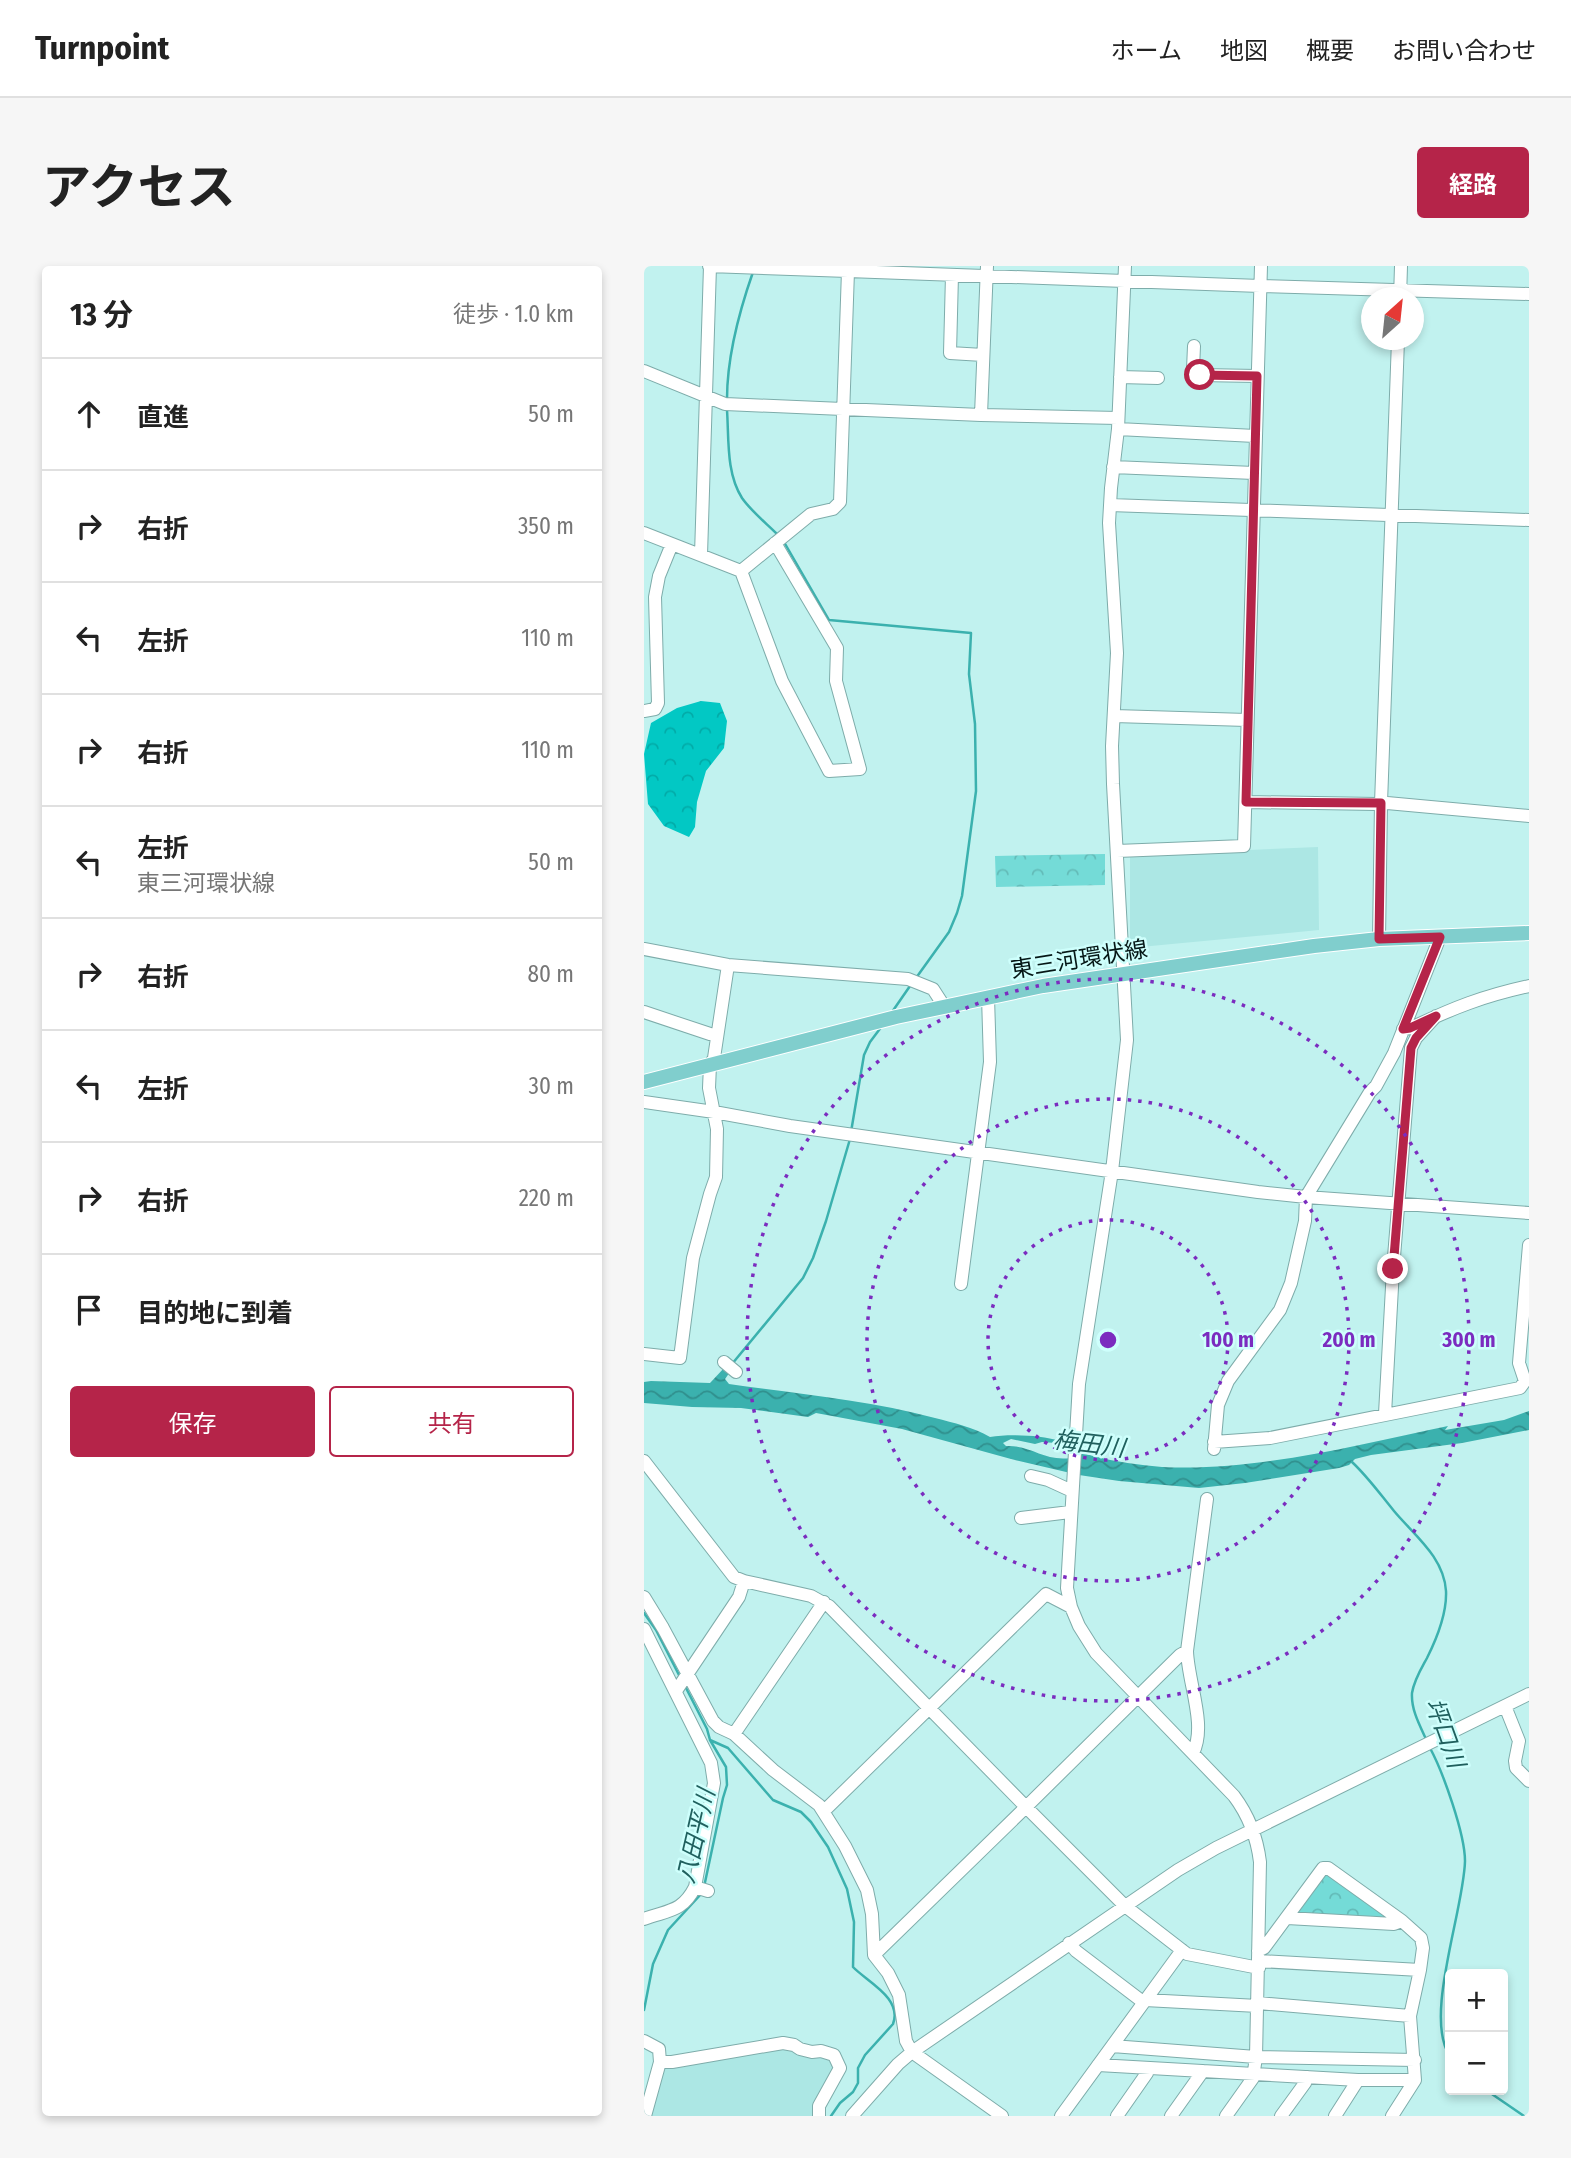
<!DOCTYPE html>
<html lang="ja">
<head>
<meta charset="utf-8">
<style>
  body { margin:0; font-family:"Fira Sans Condensed","Noto Sans JP",sans-serif; background:#f6f6f6; color:#222 }
  .controls { position:absolute; right:21px; bottom:21px; display:grid; overflow:hidden; border-radius:7px; box-shadow:0 4px 10px #0003 }
  .controls button { width:63px; height:63px; display:grid; place-items:center; padding:0; border:0; border-bottom:2px solid #e0e0e0; background:#fff; color:#222; font:35px sans-serif }
  .compass { position:absolute; left:717px; top:21px; width:63px; height:63px; border-radius:50%; background:#fff; box-shadow:0 4px 10px #0003; rotate:27deg }
  .stop { position:absolute; width:21px; height:21px; margin:-16px; border:5px solid #b52449; border-radius:50%; background:#fff }
  .stop.end { background:#b52449; border-color:#fff; box-shadow:0 2px 7px #0008 }
  .list { margin:0; padding:0; list-style:none }
  h2 { display:flex; justify-content:space-between; align-items:center; height:91px; margin:0; padding:0 28px; font-size:30px }
  h2 small { font-size:23px; font-weight:400; color:#767676 }
  .list li { display:grid; grid-template-columns:46px 1fr auto; gap:21px; align-items:center; box-sizing:border-box; height:112px; padding:0 28px; border-top:2px solid #e0e0e0 }
  .list b { display:block; font-size:26px; white-space:nowrap }
  .list p { margin:0; font-size:23px; white-space:nowrap; color:#767676 }
  .list em { font-size:23px; font-style:normal; color:#767676 }
  .actions { display:flex; gap:14px; padding:21px 28px }
  .actions a { flex:1; padding:16px 0; border:2px solid #b52449; border-radius:7px; text-align:center; font-size:24px; color:#b52449 }
  .actions .main { background:#b52449; color:#fff }
  .icon { flex:none; width:38px; height:38px; fill:none; stroke:currentColor; stroke-width:2; stroke-linecap:round; stroke-linejoin:round }
  .map { position:relative; flex:none; width:885px; height:1850px; overflow:hidden; border-radius:7px }
  header { display:flex; align-items:center; gap:42px; box-sizing:border-box; height:98px; padding:0 35px; background:#fff; border-bottom:2px solid #e0e0e0 }
  header strong { font-size:33px }
  nav { display:flex; gap:38px; margin-inline-start:auto; font-size:24px }
  .intro { display:flex; align-items:center; justify-content:space-between; box-sizing:border-box; height:168px; padding:0 42px }
  h1 { margin:0; font-size:49px }
  .button { padding:18px 32px; border-radius:7px; background:#b52449; color:#fff; font-size:24px; font-weight:700 }
  main { display:flex; gap:42px; padding:0 42px }
  aside { flex:1; background:#fff; border-radius:7px; box-shadow:0 4px 10px #0003 }
  .map>svg:first-child { display:block }
</style>
</head>
<body>
<header>
<strong>Turnpoint</strong>
<nav><a>ホーム</a><a>地図</a><a>概要</a><a>お問い合わせ</a></nav>
</header>
<div class="intro"><h1>アクセス</h1><a class="button">経路</a></div>
<main>
<aside>
<h2>13 分<small>徒歩 · 1.0 km</small></h2>
<ul class="list">
<li><svg class="icon" aria-label="ahead" viewBox="0 0 24 24"><path d="M12 20V5M6 11l6-6 6 6"/></svg><div><b>直進</b></div><em>50 m</em></li>
<li><svg class="icon" aria-label="right" viewBox="0 0 24 24"><path d="M7 20v-9h11M14 6l5 5-5 5"/></svg><div><b>右折</b></div><em>350 m</em></li>
<li><svg class="icon" aria-label="left" viewBox="0 0 24 24"><path d="M17 20v-9H6M10 6l-5 5 5 5"/></svg><div><b>左折</b></div><em>110 m</em></li>
<li><svg class="icon" aria-label="right" viewBox="0 0 24 24"><path d="M7 20v-9h11M14 6l5 5-5 5"/></svg><div><b>右折</b></div><em>110 m</em></li>
<li><svg class="icon" aria-label="left" viewBox="0 0 24 24"><path d="M17 20v-9H6M10 6l-5 5 5 5"/></svg><div><b>左折</b><p>東三河環状線</p></div><em>50 m</em></li>
<li><svg class="icon" aria-label="right" viewBox="0 0 24 24"><path d="M7 20v-9h11M14 6l5 5-5 5"/></svg><div><b>右折</b></div><em>80 m</em></li>
<li><svg class="icon" aria-label="left" viewBox="0 0 24 24"><path d="M17 20v-9H6M10 6l-5 5 5 5"/></svg><div><b>左折</b></div><em>30 m</em></li>
<li><svg class="icon" aria-label="right" viewBox="0 0 24 24"><path d="M7 20v-9h11M14 6l5 5-5 5"/></svg><div><b>右折</b></div><em>220 m</em></li>
<li><svg class="icon" aria-label="arrive" viewBox="0 0 24 24"><path d="M6 21V4h12l-3 4 3 4H6"/></svg><div><b>目的地に到着</b></div></li>
</ul>
<div class="actions"><a class="main">保存</a><a>共有</a></div>
</aside>
<div class="map">
<svg width="885" height="1850" viewBox="0 0 885 1850">
  <defs>
    <pattern id="forest-crowns" width="20" height="18" patternUnits="userSpaceOnUse" patternTransform="scale(1.75)"><rect width="20" height="18" fill="#02c8c4"/><path d="M2 6a3 3 0 1 1 6 0M12 15a3 3 0 1 1 6 0" fill="none" stroke="#02aba8"/></pattern>
    <pattern id="park-crowns" width="20" height="18" patternUnits="userSpaceOnUse" patternTransform="scale(1.75)"><rect width="20" height="18" fill="#74dbd7"/><path d="M2 6a3 3 0 1 1 6 0M12 15a3 3 0 1 1 6 0" fill="none" stroke="#63bbb8"/></pattern>
    <pattern id="water-waves" width="16" height="10" patternUnits="userSpaceOnUse" patternTransform="scale(1.75)"><rect width="16" height="10" fill="#3bb1ae"/><path d="M0 5q4-4 8 0t8 0" fill="none" stroke="#308f8d"/></pattern>
  </defs>
  <rect width="100%" height="100%" fill="#c1f2ef"/>
  <!-- built -->
  <path fill="#ace7e4" d="M674 581 675 664 486 682V589Z
    M141 1780 181 1787 193 1800 170 1850H6L19 1800Z"/>
  <!-- forest -->
  <path fill="url(#forest-crowns)" d="M57 435 76 437 83 455 80 482 62 505 53 536 51 561 45 571 20 560 4 538 0 488 7 457 33 442Z"/>
  <!-- park -->
  <path fill="url(#park-crowns)" d="M461 588V619L352 621 351 590Z
    M682 1606 747 1654 652 1649Z"/>
  <!-- water -->
  <path fill="url(#water-waves)" fill-rule="evenodd" d="M81 1101 86 1106 81 1113 85 1118C153 1128 224 1134 291 1152 310 1157 329 1161 346 1171 365 1168 397 1169 415 1175 427 1179 437 1187 449 1190 472 1196 495 1199 518 1201 610 1206 714 1179 804 1160L801 1164 860 1154 885 1145V1164L818 1177 727 1189 711 1193 705 1199 695 1202 601 1217 555 1222 475 1215 435 1209 367 1193 258 1163 172 1147 164 1151 97 1142 48 1141 0 1137V1116L7 1115 66 1117ZM367 1173 391 1178 398 1176 412 1177 433 1191C400 1198 390 1179 362 1180L359 1177Z"/>
  <g fill="none" stroke-linecap="round" stroke-linejoin="round">
    <!-- stream -->
    <path stroke="#3bb1ae" stroke-width="2.5" d="M83 133C83 90 95 46 109 6
      M83 144C85 173 82 207 98 232 107 245 122 257 133 268
      M140 276 185 354 327 367 325 408 331 458 332 525 318 630 313 647 305 666 272 712
      M248 746 266 720
      M207 866 220 789 226 776 238 760
      M88 1098 159 1012 169 992 182 955 206 873
      M708 1196C724 1211 736 1228 750 1245 770 1269 800 1291 802 1325 803 1348 793 1372 783 1392 777 1403 770 1414 768 1427 767 1443 775 1458 782 1473
      M0 1347 12 1364 36 1411
      M41 1420 63 1463 66 1474 82 1501 83 1519 79 1532 60 1621
      M66 1474 84 1482 129 1534 157 1546 167 1556 184 1581 203 1623 210 1656 209 1701C222 1715 259 1732 249 1758L221 1789 214 1802V1817L209 1826 196 1837 187 1850
      M786 1482C799 1506 821 1568 821 1595 820 1644 779 1752 806 1790
      M0 1744 9 1698 24 1664 58 1627
      M842 1824 880 1850"/>
    <defs>
      <path id="minor" d="M204 0V5L616 20 885 28
        M481 0 474 163 467 222 465 257 473 387 468 480 469 518 483 774 468 905 435 1118 423 1322 427 1341 435 1360 452 1387 590 1530C605 1550 613 1571 616 1596L612 1791 609 1812 582 1850
        M308 9 306 87 339 89
        M756 32 757 0
        M550 80 549 103 556 109 613 110
        M0 105 81 138 337 149 474 152
        M476 111 514 112
        M337 149 343 0
        M474 163 611 170
        M469 201 610 207
        M466 239 885 254
        M0 267 97 305 167 248 189 243 196 236 204 5 65 0
        M57 289 66 0
        M97 305 138 415 185 505 216 503 192 415 193 382 131 277
        M0 445 11 443 14 437 11 331 15 310 28 278
        M470 450 603 454
        M602 536 733 538 743 537 885 550
        M473 585 600 580 617 0
        M735 673 737 537 754 74
        M0 683 84 699 264 713 289 723 300 740
        M0 746 66 768 73 769
        M759 763 767 762C809 742 839 730 885 720
        M0 836 70 846 146 860 614 926 662 931 885 947
        M317 1018 346 796 344 731
        M0 1088 36 1092 49 992 66 928 72 911 73 863 65 822 66 799 70 792 84 699
        M80 1096 92 1106
        M741 1148 749 1003 767 782 772 772 792 750
        M570 1176 626 1172 876 1122 881 1115 875 1097 885 979
        M570 1183 574 1139 584 1115 636 1044 647 1017 661 955 662 931 726 826 732 820 750 787 796 671
        M0 1195 90 1311 100 1315 167 1330 185 1340 382 1541 230 1689
        M387 1210 404 1214 428 1225
        M563 1233 543 1385 536 1389 382 1541 481 1640 543 1688 615 1702
        M377 1252 426 1246
        M0 1331 19 1362 69 1455 75 1461 90 1468 129 1504 175 1539 201 1580 223 1624 228 1648 230 1689 244 1707 255 1729 262 1775 268 1786 358 1850
        M0 1363 67 1497 70 1517 51 1621C38 1647 23 1644 0 1653
        M543 1385C544 1417 563 1459 549 1487
        M32 1425 95 1331 100 1315
        M861 1440 875 1475 871 1495 872 1502 885 1515
        M90 1468 180 1336
        M180 1545 402 1328 427 1341
        M51 1621 64 1625
        M643 1652 750 1658 758 1655
        M425 1677 432 1685 499 1736
        M614 1685 620 1682 679 1602H684L758 1655 777 1672 779 1682 776 1704 766 1750 771 1814 748 1850
        M615 1695 776 1704
        M501 1734 614 1740
        M614 1737 766 1750
        M0 1775 15 1783 16 1796 1 1850
        M468 1780 612 1791 771 1794
        M16 1796H28L139 1777 150 1779 156 1783 168 1786 177 1785 190 1789 196 1802 175 1840V1850
        M454 1799 714 1814H771
        M208 1850 254 1798 268 1786 534 1604 572 1582 885 1428
        M417 1850 538 1684
        M473 1850 503 1807 504 1802
        M527 1850 559 1805
        M637 1850 661 1817 663 1811
        M691 1850 714 1814"/>
      <path id="major" d="M0 816 252 751 399 720 670 680 735 673 885 667"/>
    </defs>
    <!-- minor casing -->
    <use href="#minor" stroke="#7eacaa" stroke-width="14"/>
    <!-- major casing -->
    <use href="#major" stroke="#fff" stroke-width="16"/>
    <!-- minor -->
    <use href="#minor" stroke="#fff" stroke-width="12"/>
    <!-- major -->
    <use href="#major" stroke="#80cecd" stroke-width="14"/>
  </g>
  <g fill="none" stroke-linecap="round" stroke-linejoin="round">
    <!-- route -->
    <path stroke="#b52449" stroke-width="9" d="M556 109 613 110 602 536 737 537 735 673 796 671 759 763 766 762 792 750 772 772 767 782 749 1003"/>
  </g>
  <!-- distance rings -->
  <g fill="none" stroke="#7b2cbf" stroke-width="3.5" stroke-dasharray="3.5 7">
    <circle cx="464" cy="1074" r="120"/>
    <circle cx="464" cy="1074" r="241"/>
    <circle cx="464" cy="1074" r="361"/>
  </g>
  <g text-anchor="middle" dominant-baseline="central" stroke-width="5" stroke-linejoin="round" paint-order="stroke">
    <!-- street labels -->
    <g font-size="23" fill="#051716" stroke="#cefffc">
      <text transform="translate(435 693) rotate(-9)">東三河環状線</text>
    </g>
    <!-- water labels -->
    <g font-size="24" font-style="italic" fill="#20605e" stroke="#cefffc">
      <text transform="translate(445 1178) rotate(7)">梅田川</text>
      <text transform="translate(801 1467) rotate(70)">坪口川</text>
      <text transform="translate(52 1570) rotate(-77)">八田平川</text>
    </g>
  </g>
  <circle cx="464" cy="1074" r="10" fill="#7b2cbf" stroke="#cefffc" stroke-width="3.5"/>
  <g font-size="21" text-anchor="middle" font-weight="bold" fill="#7b2cbf" stroke="#cefffc" stroke-width="5" stroke-linejoin="round" paint-order="stroke">
    <text x="584" y="1081">100 m</text>
    <text x="705" y="1081">200 m</text>
    <text x="825" y="1081">300 m</text>
  </g>
</svg>
<div class="controls">
<button>+</button>
<button>−</button>
</div>
<svg class="compass" viewBox="-18 -18 36 36"><path d="M0-13l5 13h-10z" fill="#e53935"/><path d="M0 13l5-13h-10z" fill="#767676"/></svg>
<div class="stop" style="left:556px;top:109px"></div>
<div class="stop end" style="left:749px;top:1003px"></div>
</div>
</main>
</body>
</html>
